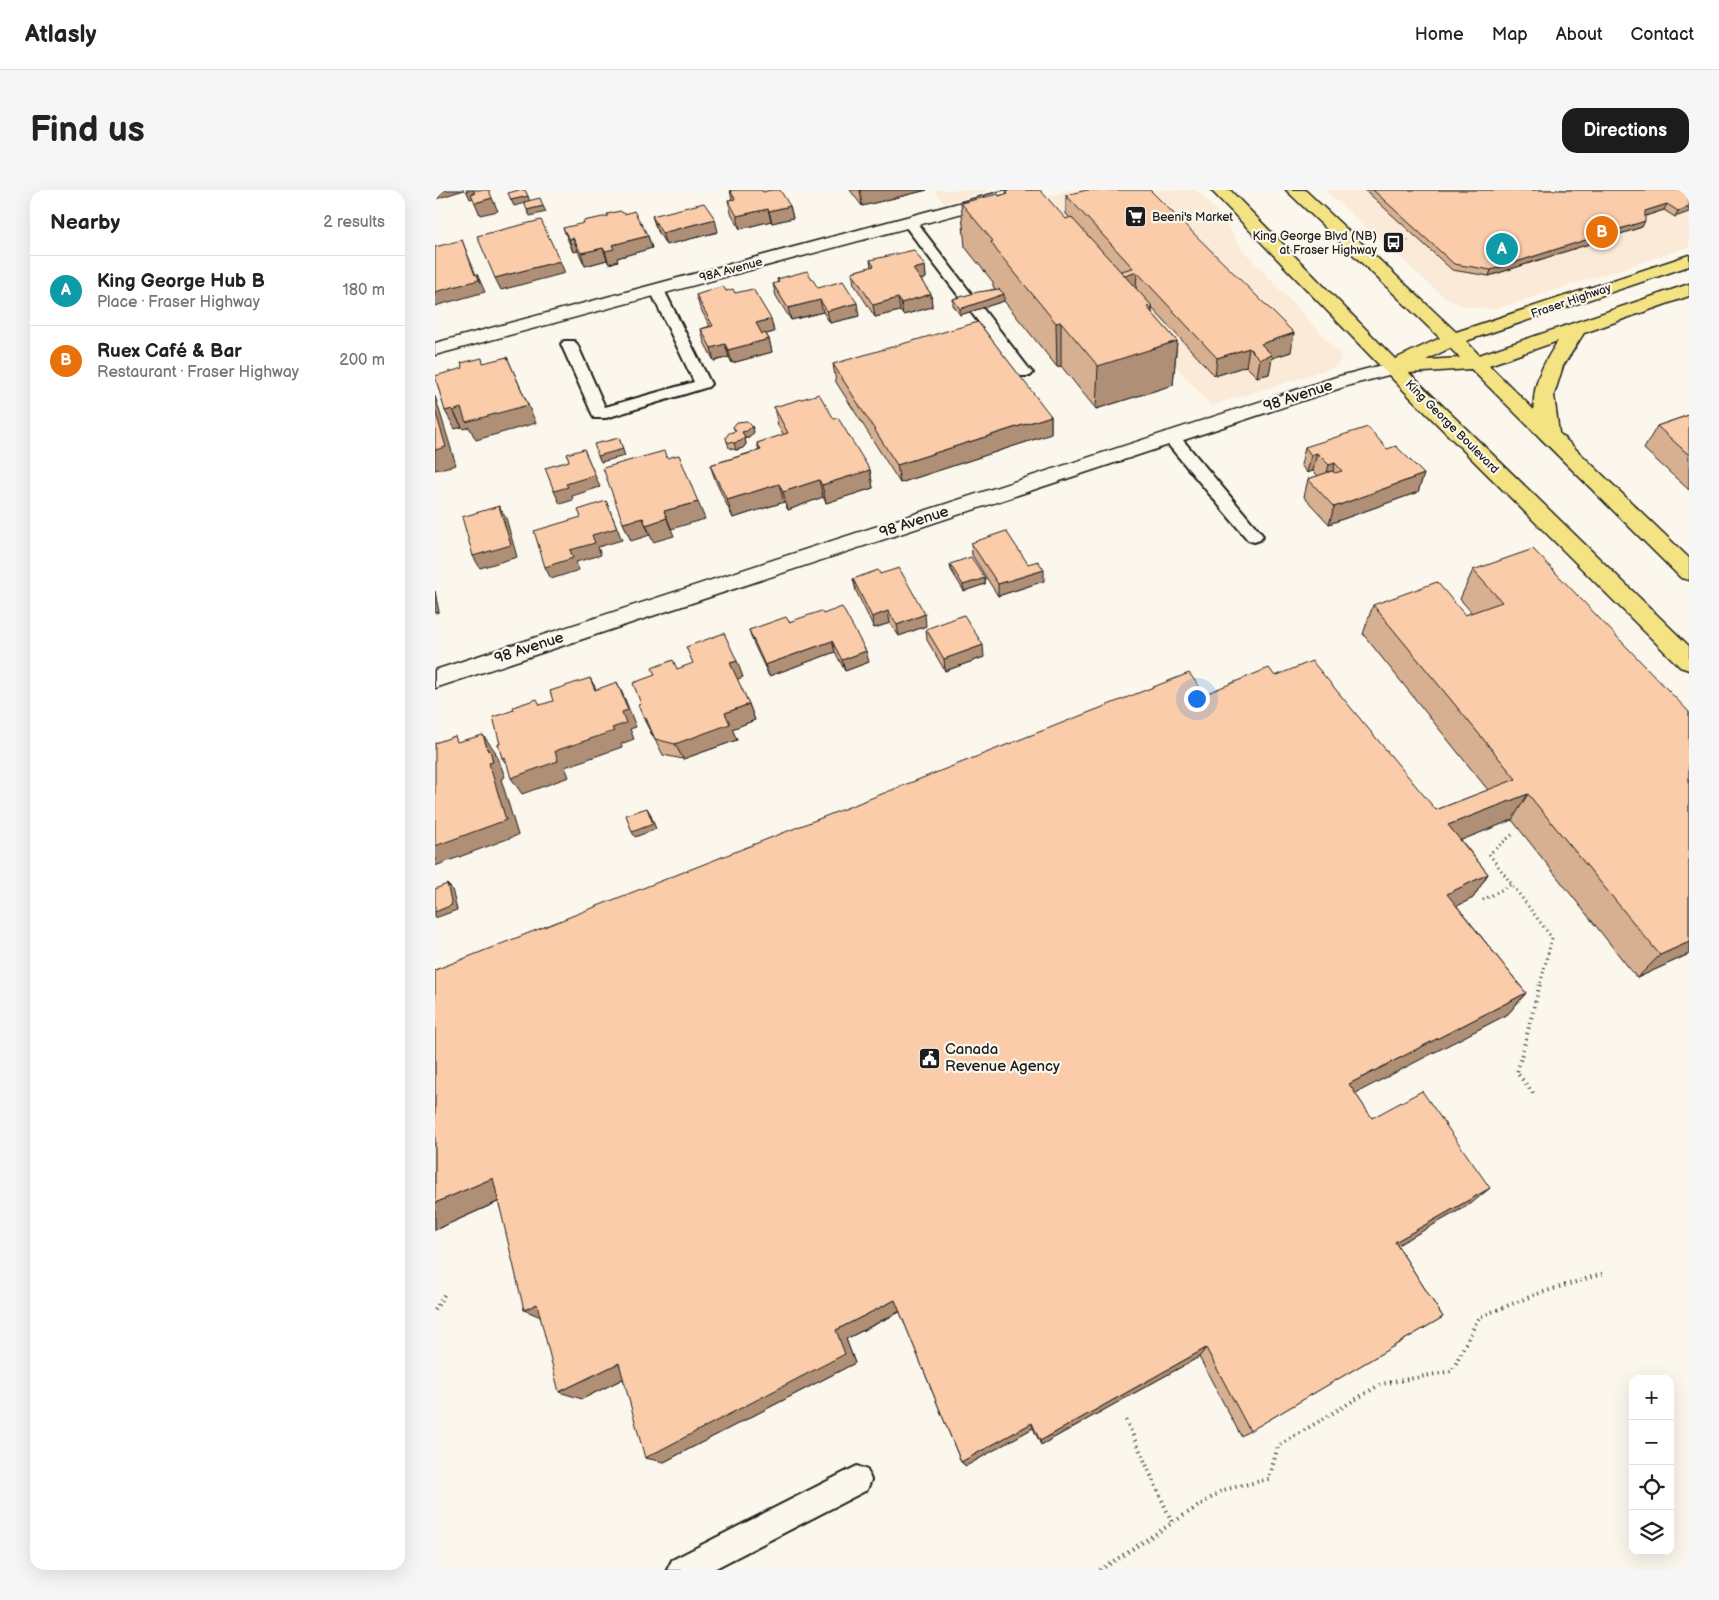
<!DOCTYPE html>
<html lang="en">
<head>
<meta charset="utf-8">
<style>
  body { margin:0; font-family:"Balsamiq Sans",sans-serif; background:#f6f6f6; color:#222 }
  .controls { position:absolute; right:15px; bottom:15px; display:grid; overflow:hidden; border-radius:10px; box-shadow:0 5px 20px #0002 }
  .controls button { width:45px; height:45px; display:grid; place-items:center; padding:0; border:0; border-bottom:1px solid #e0e0e0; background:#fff; color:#222; font:25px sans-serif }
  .you { position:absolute; left:761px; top:508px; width:18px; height:18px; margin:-12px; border:4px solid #fff; border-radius:50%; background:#1a73e8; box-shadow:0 0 0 8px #1a73e833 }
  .badge { display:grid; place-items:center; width:32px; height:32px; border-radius:50%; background:#1c1c1c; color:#fff; font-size:16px; font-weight:700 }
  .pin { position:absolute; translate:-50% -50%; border:2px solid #fff; box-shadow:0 1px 5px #0006 }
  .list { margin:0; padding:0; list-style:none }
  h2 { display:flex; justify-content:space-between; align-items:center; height:65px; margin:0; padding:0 20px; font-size:21px }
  h2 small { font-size:16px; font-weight:400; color:#767676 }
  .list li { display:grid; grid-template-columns:32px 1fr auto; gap:15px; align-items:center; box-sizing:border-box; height:70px; padding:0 20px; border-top:1px solid #e0e0e0 }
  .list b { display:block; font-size:19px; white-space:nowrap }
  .list p { margin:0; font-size:16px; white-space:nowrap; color:#767676 }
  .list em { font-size:16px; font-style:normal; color:#767676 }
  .icon { flex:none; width:28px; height:28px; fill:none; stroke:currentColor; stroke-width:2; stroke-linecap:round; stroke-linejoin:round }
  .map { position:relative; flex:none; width:1254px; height:1380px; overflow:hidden; border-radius:15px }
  header { display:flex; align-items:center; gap:30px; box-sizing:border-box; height:70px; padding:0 25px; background:#fff; border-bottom:1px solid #e0e0e0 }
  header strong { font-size:24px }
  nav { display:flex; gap:28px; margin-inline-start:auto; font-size:18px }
  .intro { display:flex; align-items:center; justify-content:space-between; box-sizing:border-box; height:120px; padding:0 30px }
  h1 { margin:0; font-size:35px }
  .button { padding:12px 22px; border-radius:15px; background:#1c1c1c; color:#fff; font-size:18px; font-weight:700 }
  main { display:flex; gap:30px; padding:0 30px }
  aside { flex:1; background:#fff; border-radius:15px; box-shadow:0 5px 20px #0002 }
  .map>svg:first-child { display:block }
</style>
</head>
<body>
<header>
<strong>Atlasly</strong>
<nav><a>Home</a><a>Map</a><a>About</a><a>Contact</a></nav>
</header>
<div class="intro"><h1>Find us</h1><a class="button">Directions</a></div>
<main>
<aside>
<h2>Nearby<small>2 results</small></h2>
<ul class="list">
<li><span class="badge" style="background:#0f9aa8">A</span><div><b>King George Hub B</b><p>Place · Fraser Highway</p></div><em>180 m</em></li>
<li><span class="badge" style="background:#e8710a">B</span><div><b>Ruex Café &amp; Bar</b><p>Restaurant · Fraser Highway</p></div><em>200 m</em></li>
</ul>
</aside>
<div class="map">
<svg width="1254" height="1380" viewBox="0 0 1254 1380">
  <rect width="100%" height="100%" fill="#fbf7ec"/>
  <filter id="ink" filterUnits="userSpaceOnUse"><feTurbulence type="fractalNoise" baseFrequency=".02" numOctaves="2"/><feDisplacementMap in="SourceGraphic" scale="10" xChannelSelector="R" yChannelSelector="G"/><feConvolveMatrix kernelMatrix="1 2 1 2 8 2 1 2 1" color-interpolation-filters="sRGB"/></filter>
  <g filter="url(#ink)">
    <!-- built -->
    <path fill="#fbead8" d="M499 0H557L509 13Z
      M633 0H761L789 29 807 59 904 163 906 167 903 174 899 177 776 216 597 12Z
      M890 0H1254V57L1067 117 1057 119 1032 117 1020 113 1004 103Z"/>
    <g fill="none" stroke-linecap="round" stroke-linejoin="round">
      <defs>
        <path id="lane" d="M474 28 479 29 595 180 598 183 595 186H585L467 32Z
          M222 96 227 97 229 100 276 194 273 197 171 228H159L126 154 129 151H139L142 154 170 217 259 192 215 100 217 97Z
          M736 242 742 243 825 342 828 346 825 350 819 352 813 350 730 251 728 247 730 243Z
          M422 1276 432 1280 436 1290 432 1300 277 1380H232L237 1370Z"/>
        <path id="secondary" d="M572 0H601L598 4 0 165V153Z
          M958 172 965 174 968 178 965 182 915 195 0 498V480L901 187Z"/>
        <path id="primary" d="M776 0H795L960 169 1005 148 851 0H870L1021 142 1254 65V76L1031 151 1044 165 1254 94V106L1149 143 1128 176 1119 205 1124 243 1254 368V390L1246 388 1036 179 974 183 1254 456V480L1245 477 975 207ZM1123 151C1109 172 1097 194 1099 220L1054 175ZM1015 158 1025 168 991 170Z"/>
      </defs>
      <!-- lane casing -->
      <use href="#lane" stroke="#1c1c1c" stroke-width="4"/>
      <!-- secondary casing -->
      <use href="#secondary" stroke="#1c1c1c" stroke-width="3"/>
      <!-- primary casing -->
      <use href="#primary" stroke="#1c1c1c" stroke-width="3"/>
      <!-- path-far2 -->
      <path stroke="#1c1c1c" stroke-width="2.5" stroke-dasharray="0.5 2.5" stroke-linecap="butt" d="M958 53 975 50"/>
      <!-- path-far1 -->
      <path stroke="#1c1c1c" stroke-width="3" stroke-dasharray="1 4" stroke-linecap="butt" d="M1077 645 1054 664 1117 748 1105 795
        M1048 710 1077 694"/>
      <!-- path -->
      <path stroke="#1c1c1c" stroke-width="4" stroke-dasharray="1 4.5" stroke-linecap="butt" d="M1098 903 1082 883 1105 794
        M0 1120 9 1105
        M691 1230 737 1332
        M665 1380 788 1300 834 1289 843 1256 946 1194 1017 1181 1044 1127 1102 1104 1170 1083"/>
      <!-- lane -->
      <use href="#lane" fill="#fbf7ec" fill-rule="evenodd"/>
      <!-- secondary -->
      <use href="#secondary" fill="#fbf7ec" fill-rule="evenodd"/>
      <!-- primary -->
      <use href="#primary" fill="#f4e382" fill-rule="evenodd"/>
    </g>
    <!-- wall -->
    <path fill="#d7af91" stroke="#1c1c1c" d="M295 0 328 2 355 16 358 28 337 33 336 31 305 39 296 23 293 10H297Z
      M415 0H492L427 16Z
      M930 0H1254L1240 27 1229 20 1210 26 1207 37 1054 86 1017 80Z
      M571 1 631 29 635 28 631 24V5L856 162 837 168 834 184 822 187 811 176 780 186 717 118V123L742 151 738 195 661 219 626 176 622 177 569 111 525 125 518 115V109L560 99 558 96V92L530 57 526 13 572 4Z
      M217 26 283 42 231 55 221 38Z
      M128 38 213 46 217 58 182 68 183 71 174 74 172 70 150 76 143 61 138 62Z
      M435 70 490 76 491 88 486 90 496 104 497 117 468 125 465 121 440 127 419 94 417 82 436 77Z
      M342 89 383 98 424 126 395 133 388 122 356 130 341 106 338 94 343 92Z
      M291 101 300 103 336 129 339 142 331 144 334 149 337 162 297 173 294 167 279 171 269 152 266 139 275 136 265 118 261 105Z
      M398 174 616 226V244L465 293 401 192Z
      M339 217 399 229 435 280 438 298 391 313 388 307 353 320 349 312 298 328 281 292 275 275 324 260 322 253 349 245 343 236Z
      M1254 225V300L1209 259 1222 236Z
      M317 236 319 242 314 248H310L311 254 308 258 301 260 294 258 291 247 300 241 298 237Z
      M870 257 952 259 989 284 983 302 894 334 869 307 873 289 883 286 878 281 872 283 866 275Z
      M536 353 593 374 609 391 563 406 537 365Z
      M515 374 550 388V394L529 401 516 380Z
      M1038 380 1254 522V764L1202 788 1077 630 1026 650 1053 684 1038 708 1022 716 1091 803 1073 824 920 903 937 928 1037 1013 962 1055 1008 1127 806 1246 764 1167 606 1255 598 1238 531 1276 526 1272 465 1122 411 1149 420 1173 229 1272 188 1189 147 1209 105 1127 63 1012 0 1040V780L770 504 840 486 1001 620 1053 600 928 444 938 415 1030 425 1037 423 1025 409Z
      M445 384 491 436 464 446 455 433 439 438 421 401 418 389Z
      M388 424 434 472 410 481 400 462 334 486 318 452 314 440 354 432Z
      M491 439 549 467 510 481 492 450Z
      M242 479 308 487 302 489 314 514 320 530 297 539 302 550 248 569 228 565 218 545H217L209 529 206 514Z"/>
    <!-- shaded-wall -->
    <path fill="#af8f76" stroke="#1c1c1c" d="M0 0H29L1 9 0 6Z
      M31 0H38L42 7 35 9Z
      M425 0H492L427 16Z
      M93 6 95 12 79 16 76 10Z
      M57 8 63 21 45 25 40 13Z
      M1232 14 1229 20 1207 27 1210 21Z
      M108 16 111 22 95 26 92 20Z
      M355 16 358 28 337 33 334 21Z
      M1254 17V22L1240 27 1243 21Z
      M333 19 336 31 305 39 302 26Z
      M280 29 283 42 231 55 227 43Z
      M1210 31 1207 37 1054 86 1056 80Z
      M213 46 217 58 182 68 183 71 174 74 170 61 177 55Z
      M138 48 143 61 138 62 134 49Z
      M27 50 32 63 43 90 42 84 50 102 0 116V102Z
      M168 58 172 70 150 76 146 63Z
      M125 71 130 83 66 100 60 88Z
      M490 76 491 88 480 92 478 79Z
      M702 82 701 100 670 91Z
      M496 104 497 117 468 125 466 113Z
      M569 104V111L525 125V119Z
      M463 108 465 121 440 127 438 115Z
      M385 110 388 122 356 130 353 118Z
      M422 113 424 126 395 133 392 121Z
      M717 116 714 160 742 151 738 195 661 219 663 176 712 117Z
      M336 129 339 142 324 146 321 133Z
      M626 132V176L622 177 621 133Z
      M859 143 856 162 837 168 834 184 822 187 825 169 826 154Z
      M334 149 337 162 297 173 293 160Z
      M290 154 294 167 279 171 276 158Z
      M814 158 811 176 780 186 782 168Z
      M72 167 101 233 41 250 34 237 28 239 18 221Z
      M0 206 21 275 0 280Z
      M17 219 27 237 20 239 10 221Z
      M616 226V244L465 293 462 275Z
      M317 236 319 242 314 248H310L311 254 308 258 301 260 299 253 307 242Z
      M184 248 190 266 166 272 163 266Z
      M149 259 165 297 137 306 138 310 125 314 119 301 131 294Z
      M882 263 878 281 872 283 876 265Z
      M900 273 896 291 889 293 894 275Z
      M435 280 438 298 391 313 387 295Z
      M989 284 983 302 894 334 899 317Z
      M384 290 388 307 353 320 348 302Z
      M344 294 349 312 298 328 292 310Z
      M171 311 187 350 163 357 166 365 141 372 144 380 116 389 110 377 157 345Z
      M263 312 270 329 236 339 229 321Z
      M64 316 71 328 82 367 45 378 38 366Z
      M208 328 215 345 196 351 188 333Z
      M232 328 239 346 218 352 211 335Z
      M609 380V391L563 406V394Z
      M550 388V394L529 401 528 395Z
      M0 401 4 422 0 423Z
      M453 421 455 433 439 438 437 427Z
      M490 424 491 436 464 446 462 435Z
      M397 451 400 462 334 486 330 475Z
      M548 455 549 467 510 481 509 469Z
      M431 461 434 472 410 481 407 470Z
      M302 471 308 487 301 490 295 473Z
      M155 488 164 504 160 500Z
      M182 492 190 509 201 537 195 539 199 549 186 554 187 557 130 577 134 587 87 604 76 588 187 522Z
      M314 514 320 530 297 539 302 550 248 569 240 554 290 523Z
      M211 528 219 544 217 545 209 529Z
      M48 545 60 561 63 570 66 576 70 587 66 589 83 645 0 676V656L54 573 53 561Z
      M70 567 78 583 67 568Z
      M1093 604 1077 630 999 661 1013 635Z
      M212 618 215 623 221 639 200 647 197 642Z
      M1053 684 1038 708 998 728 1012 704Z
      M12 694 17 699 22 720 0 728V722Z
      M1254 752V764L1202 788 1225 765Z
      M1091 803 1073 824 902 913 914 894Z
      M58 988 82 1003 0 1040V1013Z
      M1055 998 1037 1013 945 1065 960 1052Z
      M460 1110 467 1120 411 1149 420 1173 229 1272 210 1268 401 1140Z
      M102 1114 113 1130 89 1120Z
      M771 1158 764 1167 606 1255 605 1251Z
      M184 1173 204 1181 147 1209 124 1202Z
      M597 1233 598 1238 531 1276 526 1272Z"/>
    <!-- building -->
    <path fill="#facca9" stroke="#1c1c1c" d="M38 0H54L57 8 40 13 36 4 40 3Z
      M84 0H90L93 6 76 10 73 3Z
      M295 0H327L328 2 336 0H345L355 16 334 21 333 19 302 26 293 10 300 9Z
      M577 0H605L631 29 636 27 717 116 712 117 742 151 663 176 626 132 621 133 562 61 556 52 558 51 526 13 563 4 564 6 573 3 571 1Z
      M652 0H715L859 143 826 154 837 165 825 169 814 158 782 168 702 82 690 86 686 81 698 78 631 5Z
      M938 0H1254V17L1243 21 1232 14 1210 21V31L1056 80 1019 74Z
      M105 8 108 16 92 20 89 12Z
      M269 13 280 29 227 43 217 26Z
      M185 21 190 24 199 21 213 46 177 55 179 59 170 61 168 58 146 63 138 48 134 49 128 38 149 33 148 31 173 26 172 24Z
      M106 30 125 71 60 88 42 46Z
      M27 50 40 85 42 84 44 90 0 102V57Z
      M479 60 490 76 478 79 496 104 466 113 463 108 438 115 417 82 439 76 435 70Z
      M372 81 383 98 408 91 422 113 392 121 385 110 353 118 338 94 344 92 342 89Z
      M288 96 291 101 298 99 300 103 318 99 336 129 321 133 327 144 330 143 334 149 293 160 290 154 276 158 266 139 278 136 261 105Z
      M564 99 569 104 525 119 518 109 543 102Z
      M543 132 616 226 462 275 398 174Z
      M72 167 93 215 31 232 26 218 18 221 17 219 10 221 0 186 28 178 26 173 47 168 48 173Z
      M384 204 399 229 403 228 435 280 387 295 384 290 348 302 344 294 292 310 275 275 326 260 322 253 353 243 339 217Z
      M0 220 11 257 0 260Z
      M1254 225V265L1222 236Z
      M312 231 317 236 312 241 307 242 310 247 306 251 299 253 292 252 291 247 294 243 301 241 298 237 302 232Z
      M933 237 952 259 961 256 989 284 899 317 873 289 897 281 900 283 907 281 900 273 894 275 882 263 876 265 870 257Z
      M184 248 188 259 163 266 159 254Z
      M149 259 160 285 131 294 133 297 119 301 110 278 134 271 132 264Z
      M229 261 232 268 244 265 263 312 229 321 232 328 211 335 208 328 188 333 168 278Z
      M171 311 182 338 157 345 160 353 135 360 138 368 110 377 99 341 146 327 143 320Z
      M64 316 76 355 38 366 27 327Z
      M571 341 593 374 603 371 609 380 563 394 536 353Z
      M1098 359 1254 522V752L1225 765 1093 604 1013 635 1053 684 1012 704 1091 803 914 894 937 928 987 901 1055 998 960 1052 1008 1127 815 1241 771 1158 605 1251 597 1233 526 1272 460 1110 401 1140 410 1164 210 1268 184 1173 124 1202 102 1114 89 1120 58 988 0 1013V780L754 483 770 504 834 478 840 486 877 471 1001 620 1081 589 938 415 1002 392 1030 425 1067 412 1038 380Z
      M536 367 550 388 528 395 515 374Z
      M464 378 490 424 462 435 453 421 437 427 418 389 443 380 445 384Z
      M407 417 431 461 407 470 397 451 330 475 314 440 351 427 354 432 386 421 388 424Z
      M529 425 548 455 509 469 491 439Z
      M289 443 302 471 295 473 314 514 290 523 295 534 240 554 220 549 211 528 209 529 203 515 206 514 198 493 220 485 217 478 238 470 242 479 258 473 251 457Z
      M155 488 160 500 182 492 193 520 187 522 191 533 177 538 179 541 120 561 123 571 76 588 70 567 67 568 63 554H65L58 527 79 520 78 517 102 509 105 515 118 511 115 501Z
      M48 545 53 561 55 560 58 572 54 573 71 630 0 656V553L20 546 22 552Z
      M212 618 218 634 197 642 191 625Z
      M12 694 17 715 0 722V699Z"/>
  </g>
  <!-- icons -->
  <defs>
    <symbol id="supermarket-square" viewBox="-11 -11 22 22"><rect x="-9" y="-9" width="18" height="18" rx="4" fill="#1c1c1c" stroke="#fbf7ec"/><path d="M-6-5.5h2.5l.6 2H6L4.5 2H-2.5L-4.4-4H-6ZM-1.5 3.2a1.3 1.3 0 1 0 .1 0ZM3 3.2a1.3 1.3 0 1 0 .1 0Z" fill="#fff"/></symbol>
    <symbol id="bus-square" viewBox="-11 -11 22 22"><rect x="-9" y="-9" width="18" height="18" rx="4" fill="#1c1c1c" stroke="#fbf7ec"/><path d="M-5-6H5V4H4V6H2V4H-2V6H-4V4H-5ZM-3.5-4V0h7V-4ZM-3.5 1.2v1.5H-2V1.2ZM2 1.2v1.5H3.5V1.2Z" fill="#fff"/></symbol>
    <symbol id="civic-square" viewBox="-11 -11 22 22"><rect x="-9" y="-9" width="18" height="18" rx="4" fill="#1c1c1c" stroke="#fbf7ec"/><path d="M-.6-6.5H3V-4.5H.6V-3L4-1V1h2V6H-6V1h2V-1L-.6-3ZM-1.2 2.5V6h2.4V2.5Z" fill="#fff"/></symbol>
  </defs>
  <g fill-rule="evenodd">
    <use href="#supermarket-square" x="688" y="14" width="25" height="25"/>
    <use href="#bus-square" x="946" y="40" width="25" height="25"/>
    <use href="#civic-square" x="482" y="856" width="25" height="25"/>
  </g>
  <g text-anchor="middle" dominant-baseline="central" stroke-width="4.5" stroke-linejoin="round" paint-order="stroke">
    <!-- far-poi labels -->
    <g font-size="12" fill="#1c1c1c" stroke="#fbf7ec" text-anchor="start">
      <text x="717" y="27">Beeni's Market</text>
      <text x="942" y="46" text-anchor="end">King George Blvd (NB)<tspan x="942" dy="14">at Fraser Highway</tspan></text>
    </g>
    <!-- far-street labels -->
    <g font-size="12" fill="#1c1c1c" stroke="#fbf7ec">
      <text transform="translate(296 80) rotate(-15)">98A Avenue</text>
      <text transform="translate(1136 111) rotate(-19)">Fraser Highway</text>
      <text transform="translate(1017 237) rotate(45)">King George Boulevard</text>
    </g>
    <!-- street labels -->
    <g font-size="15" fill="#1c1c1c" stroke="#fbf7ec">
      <text transform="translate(863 206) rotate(-18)">98 Avenue</text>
      <text transform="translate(479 332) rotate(-18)">98 Avenue</text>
      <text transform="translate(94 458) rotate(-18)">98 Avenue</text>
    </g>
    <!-- poi labels -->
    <g font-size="15" fill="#1c1c1c" stroke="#fbf7ec" text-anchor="start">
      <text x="510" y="859">Canada<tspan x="510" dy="17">Revenue Agency</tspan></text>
    </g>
  </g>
</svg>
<div class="controls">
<button>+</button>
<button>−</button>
<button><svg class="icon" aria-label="locate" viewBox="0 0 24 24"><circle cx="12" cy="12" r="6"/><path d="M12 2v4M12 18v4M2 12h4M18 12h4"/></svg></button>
<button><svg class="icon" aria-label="layers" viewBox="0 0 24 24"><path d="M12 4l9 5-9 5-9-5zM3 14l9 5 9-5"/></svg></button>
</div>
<div class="you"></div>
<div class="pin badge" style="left:1067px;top:59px;background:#0f9aa8">A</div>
<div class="pin badge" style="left:1167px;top:42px;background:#e8710a">B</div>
</div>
</main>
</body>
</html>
